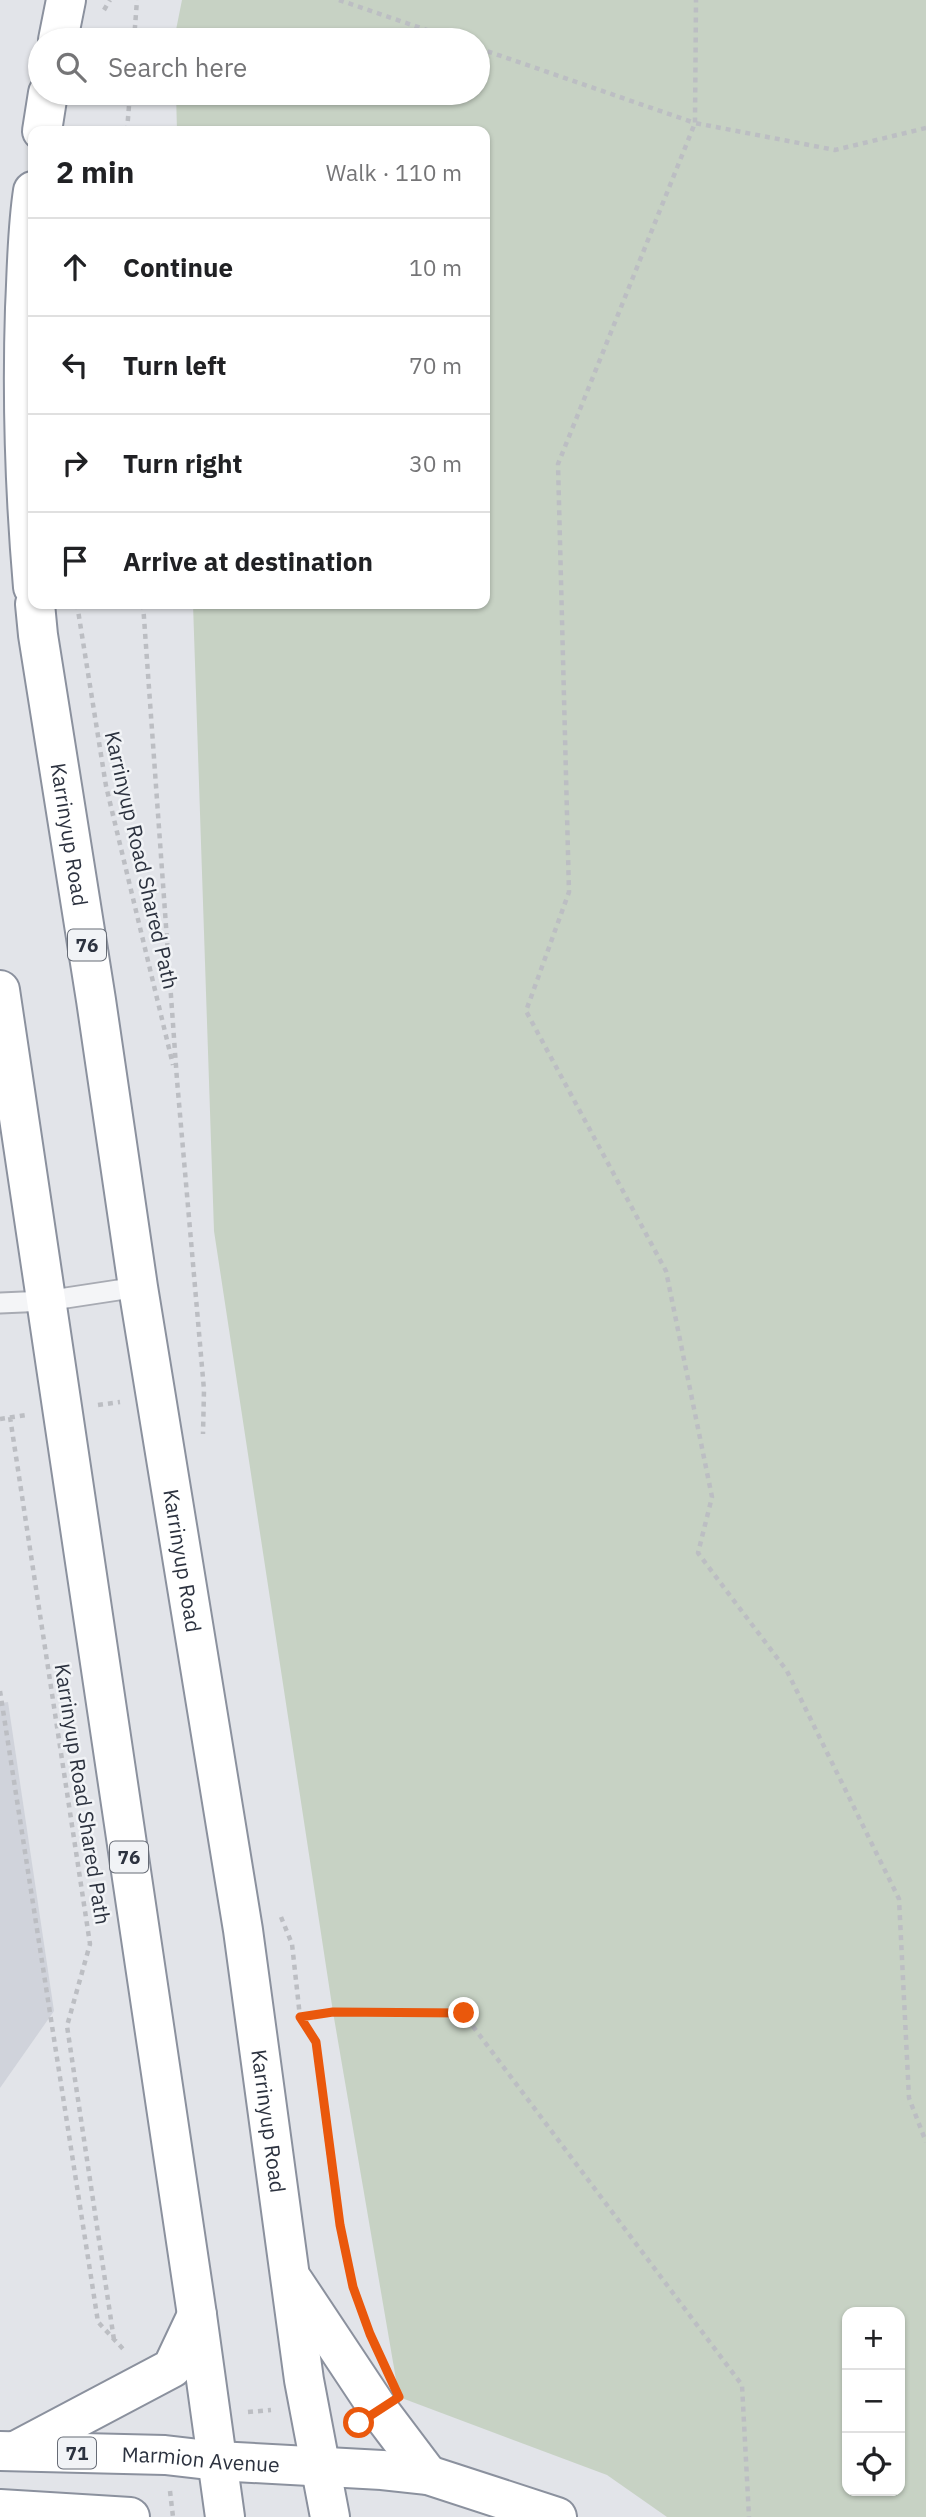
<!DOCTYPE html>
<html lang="en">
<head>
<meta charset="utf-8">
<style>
  body { margin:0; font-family:"IBM Plex Sans",sans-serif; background:#f2f2f2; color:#202124 }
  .controls { position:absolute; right:21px; bottom:21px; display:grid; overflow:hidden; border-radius:14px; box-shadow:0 2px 5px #0004 }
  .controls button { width:63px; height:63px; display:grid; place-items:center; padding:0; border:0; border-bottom:2px solid #e0e0e0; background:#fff; color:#202124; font:35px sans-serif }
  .stop { position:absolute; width:21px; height:21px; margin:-16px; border:5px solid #ea580c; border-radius:50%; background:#fff }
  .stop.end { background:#ea580c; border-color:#fff; box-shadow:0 2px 7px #0008 }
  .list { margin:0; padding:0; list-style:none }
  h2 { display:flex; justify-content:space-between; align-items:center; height:91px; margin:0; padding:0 28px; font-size:30px }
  h2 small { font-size:23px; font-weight:400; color:#757577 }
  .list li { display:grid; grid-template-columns:46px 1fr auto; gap:21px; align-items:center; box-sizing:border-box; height:98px; padding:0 28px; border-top:2px solid #e0e0e0 }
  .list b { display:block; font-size:26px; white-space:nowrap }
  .list em { font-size:23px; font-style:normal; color:#757577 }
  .icon { flex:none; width:38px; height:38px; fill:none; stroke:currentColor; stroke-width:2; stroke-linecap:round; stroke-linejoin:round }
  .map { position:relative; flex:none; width:926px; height:2517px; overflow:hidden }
  .search { position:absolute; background:#fff; box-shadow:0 2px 5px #0004; left:28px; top:28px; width:462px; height:77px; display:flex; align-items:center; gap:18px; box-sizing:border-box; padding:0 24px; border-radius:38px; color:#757577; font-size:26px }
  .panel { position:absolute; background:#fff; box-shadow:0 2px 5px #0004; left:28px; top:126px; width:462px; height:483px; border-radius:14px }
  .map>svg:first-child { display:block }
</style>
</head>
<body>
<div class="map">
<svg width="926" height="2517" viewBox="0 0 926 2517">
  <rect width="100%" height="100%" fill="#e2e4e9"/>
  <!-- built -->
  <path fill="#d0d3db" d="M8 1702 54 2011 0 2088V1703Z"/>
  <!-- green -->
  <path fill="#c7d2c4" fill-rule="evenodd" d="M182 0H926V2517H667L607 2475 399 2397 333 2012 214 1231 193 604H485V131H177L176 93H478V40H174ZM847 2312H900V2491H847Z"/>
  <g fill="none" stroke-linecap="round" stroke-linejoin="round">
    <defs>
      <path id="lane" d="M0 1303 46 1301 138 1287"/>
      <g id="highway">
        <path d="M58 40 66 0"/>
        <path d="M42 131 48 93"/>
        <path d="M33 191C27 230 27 269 25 308 22 401 25 494 33 587"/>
        <path id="s1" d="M35 604 38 635 96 1000 138 1287 243 1930 304 2380 330 2517"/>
        <path d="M0 990 197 2315 225 2517"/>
        <path d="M294 2282 379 2410 428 2475"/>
        <path d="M19 2449 172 2368 197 2315"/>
        <path id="s2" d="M0 2451 165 2455 217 2461 382 2470 428 2475 557 2517"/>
        <path d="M0 2509 130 2517"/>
      </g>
    </defs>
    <!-- lane casing -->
    <use href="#lane" stroke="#a8abb3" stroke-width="23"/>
    <!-- highway casing -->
    <use href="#highway" stroke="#8b919e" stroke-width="42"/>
    <!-- path -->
    <path stroke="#bcbec3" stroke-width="4.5" stroke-dasharray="5 5" stroke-linecap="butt" d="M339 0 456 40
      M104 10 110 0
      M134 40 137 0
      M478 48 695 123 696 0
      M926 128 835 150 695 123 558 464 569 892 526 1011 666 1271 712 1497 698 1553 787 1671 899 1899 909 2098 926 2142
      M127 131 130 93
      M77 604 106 786 173 1065
      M143 604 177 1080 204 1390 203 1434
      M98 1405 120 1402
      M10 1417 90 1944 67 2026 114 2340
      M0 1419 26 1415
      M0 1691 98 2322 125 2351
      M281 1917 292 1944 300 2017 315 2042C327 2131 333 2228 362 2313
      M300 2017 333 2012 463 2013 742 2385 749 2517
      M248 2412 271 2410
      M170 2491 173 2517"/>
    <!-- lane -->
    <use href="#lane" stroke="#f4f5f7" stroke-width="19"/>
    <!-- highway -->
    <use href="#highway" stroke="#fff" stroke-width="38"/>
  </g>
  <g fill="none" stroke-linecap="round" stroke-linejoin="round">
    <!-- route -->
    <path stroke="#ea580c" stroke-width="9" d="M359 2423 399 2397 370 2334 353 2287 340 2225 316 2042 300 2017 333 2012 464 2013"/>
  </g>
  <g text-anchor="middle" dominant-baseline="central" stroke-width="5" stroke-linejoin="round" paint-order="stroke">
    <!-- shield labels -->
    <g fill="#f1f3f6" stroke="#676c76" stroke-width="2">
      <rect x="68" y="929.5" width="38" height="31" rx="5"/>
      <rect x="110" y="1841.5" width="38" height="31" rx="5"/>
      <rect x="58" y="2437.5" width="38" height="31" rx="5"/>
    </g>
    <g font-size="19" font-weight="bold" fill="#2c323f">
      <text x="87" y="945">76</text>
      <text x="129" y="1857">76</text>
      <text x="77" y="2453">71</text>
    </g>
    <!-- street labels -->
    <g font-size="21" fill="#2c323f" stroke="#f1f3f6">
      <text stroke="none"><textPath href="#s1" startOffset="233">Karrinyup Road</textPath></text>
      <text transform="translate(142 860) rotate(77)">Karrinyup Road Shared Path</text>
      <text stroke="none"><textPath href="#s1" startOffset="968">Karrinyup Road</textPath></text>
      <text transform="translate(83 1794) rotate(81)">Karrinyup Road Shared Path</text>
      <text stroke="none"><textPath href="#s1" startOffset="1535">Karrinyup Road</textPath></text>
      <text stroke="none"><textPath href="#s2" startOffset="201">Marmion Avenue</textPath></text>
    </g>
  </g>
</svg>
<div class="controls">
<button>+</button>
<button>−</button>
<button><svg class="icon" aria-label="locate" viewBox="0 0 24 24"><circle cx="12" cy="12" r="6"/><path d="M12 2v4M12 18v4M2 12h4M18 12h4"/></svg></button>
</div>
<div class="stop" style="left:359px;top:2423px"></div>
<div class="stop end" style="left:464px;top:2013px"></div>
<div class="search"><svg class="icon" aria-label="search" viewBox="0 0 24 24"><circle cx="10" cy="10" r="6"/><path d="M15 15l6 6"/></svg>Search here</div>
<section class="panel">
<h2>2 min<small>Walk · 110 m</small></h2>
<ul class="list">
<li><svg class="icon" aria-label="ahead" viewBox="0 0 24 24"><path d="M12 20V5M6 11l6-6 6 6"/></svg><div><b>Continue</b></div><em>10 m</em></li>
<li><svg class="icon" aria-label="left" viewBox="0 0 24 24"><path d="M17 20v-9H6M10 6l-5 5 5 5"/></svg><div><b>Turn left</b></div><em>70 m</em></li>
<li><svg class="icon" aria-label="right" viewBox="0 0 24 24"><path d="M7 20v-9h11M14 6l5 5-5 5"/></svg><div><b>Turn right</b></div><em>30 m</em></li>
<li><svg class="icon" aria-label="arrive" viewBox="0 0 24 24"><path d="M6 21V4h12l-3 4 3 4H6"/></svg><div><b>Arrive at destination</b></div></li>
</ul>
</section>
</div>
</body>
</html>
